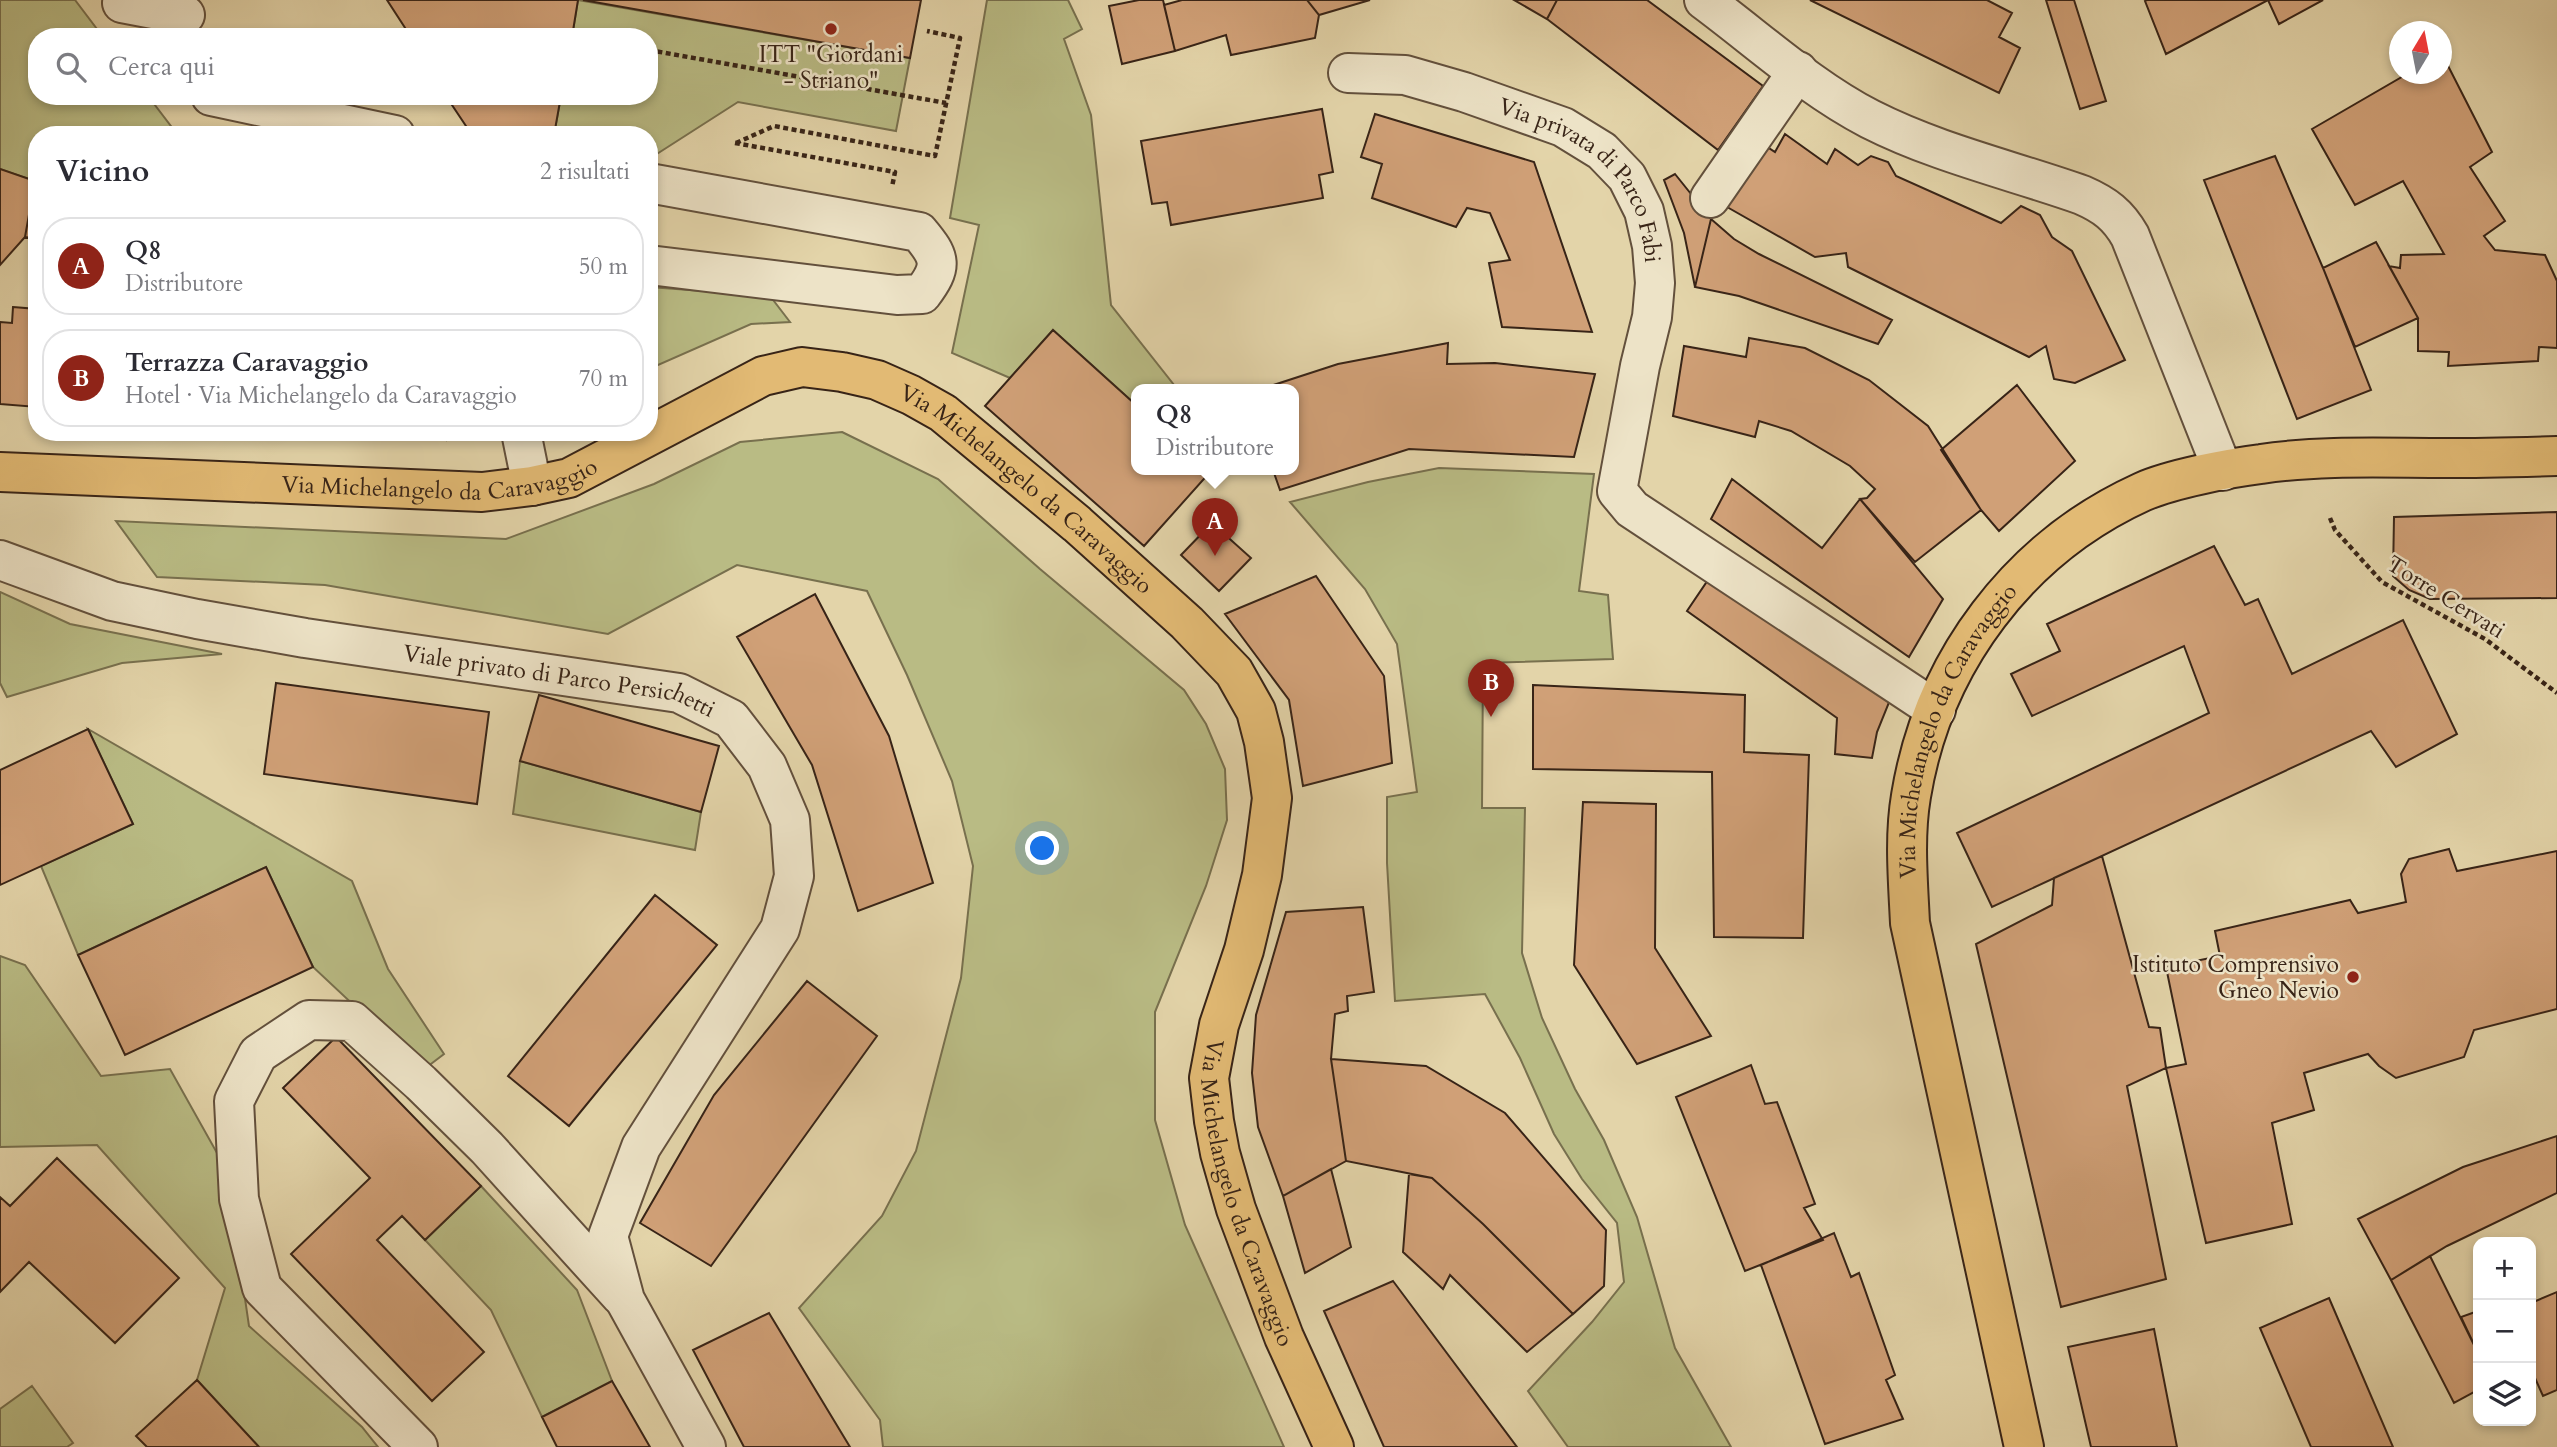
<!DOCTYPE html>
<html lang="it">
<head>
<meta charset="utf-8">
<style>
  body { margin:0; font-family:Cardo,serif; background:#f2f2f3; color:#2b2b33 }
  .controls { position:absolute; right:21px; bottom:21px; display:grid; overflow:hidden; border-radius:14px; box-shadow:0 4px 10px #0003 }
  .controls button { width:63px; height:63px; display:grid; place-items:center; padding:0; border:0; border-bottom:2px solid #e1e1e2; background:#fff; color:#2b2b33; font:35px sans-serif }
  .compass { position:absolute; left:2389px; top:21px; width:63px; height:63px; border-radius:50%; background:#fff; box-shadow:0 4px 10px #0003; rotate:10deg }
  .you { position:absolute; left:1043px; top:849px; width:24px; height:24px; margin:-18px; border:5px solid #fff; border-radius:50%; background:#1a73e8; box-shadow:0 0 0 10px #1a73e833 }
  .badge { display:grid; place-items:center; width:46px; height:46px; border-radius:50%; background:#8f2418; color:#fff; font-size:23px; font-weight:700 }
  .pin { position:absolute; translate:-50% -58px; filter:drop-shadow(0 2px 4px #0008) }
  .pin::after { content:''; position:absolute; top:37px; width:24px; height:21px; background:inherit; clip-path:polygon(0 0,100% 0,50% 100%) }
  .popup { position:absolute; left:1131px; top:384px; width:168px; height:91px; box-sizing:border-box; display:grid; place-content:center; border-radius:14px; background:#fff; filter:drop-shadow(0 2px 5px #0005); font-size:23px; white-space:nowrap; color:#7c7c81 }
  .popup b { font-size:26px; color:#2b2b33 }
  .popup::after { content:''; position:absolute; left:50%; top:100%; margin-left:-14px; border:14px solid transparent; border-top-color:#fff }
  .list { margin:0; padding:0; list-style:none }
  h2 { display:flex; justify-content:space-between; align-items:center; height:91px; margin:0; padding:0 28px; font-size:30px }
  h2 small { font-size:23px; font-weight:400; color:#7c7c81 }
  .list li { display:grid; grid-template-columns:46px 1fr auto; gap:21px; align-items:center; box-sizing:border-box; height:98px; margin:0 14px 14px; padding:0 14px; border:2px solid #e1e1e2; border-radius:28px }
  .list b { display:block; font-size:26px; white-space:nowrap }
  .list p { margin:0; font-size:23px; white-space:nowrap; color:#7c7c81 }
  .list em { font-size:23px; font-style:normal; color:#7c7c81 }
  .icon { flex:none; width:38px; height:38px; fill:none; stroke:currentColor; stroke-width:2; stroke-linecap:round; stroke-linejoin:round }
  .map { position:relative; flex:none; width:2557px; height:1447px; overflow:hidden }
  .search { position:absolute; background:#fff; box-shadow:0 4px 10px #0003; left:28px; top:28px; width:630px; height:77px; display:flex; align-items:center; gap:18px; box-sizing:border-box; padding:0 24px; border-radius:28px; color:#7c7c81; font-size:26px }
  .panel { position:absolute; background:#fff; box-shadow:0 4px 10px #0003; left:28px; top:126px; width:630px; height:315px; border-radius:28px }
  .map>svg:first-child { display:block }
</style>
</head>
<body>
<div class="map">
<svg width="2557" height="1447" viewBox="0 0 2557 1447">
  <rect width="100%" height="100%" fill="#e3d4a9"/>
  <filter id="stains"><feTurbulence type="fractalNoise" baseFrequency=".00286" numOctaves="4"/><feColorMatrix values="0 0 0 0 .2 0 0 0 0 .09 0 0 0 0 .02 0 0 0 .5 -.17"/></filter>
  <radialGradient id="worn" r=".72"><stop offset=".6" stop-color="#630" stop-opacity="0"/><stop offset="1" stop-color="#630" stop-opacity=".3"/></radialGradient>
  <!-- green -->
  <path fill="#b9bb84" stroke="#78704e" stroke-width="2" d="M0 0H75L103 37H37V96H148L174 130 201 135H37V182L0 169Z
    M578 0 910 58 896 131 738 102 649 159V135H554L561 96H649V37H572Z
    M987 0H1068L1082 29 1064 39 1091 115 1111 305 1178 390H1136V405L1053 330 1010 378 952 353 979 225 950 218Z
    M649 287 770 296 790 322 751 324 649 369Z
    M842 432 938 479 1040 569 1184 690 1206 724 1225 769 1227 820 1206 886 1155 1012V1120L1185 1225 1284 1447H883L880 1420 799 1308 882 1216 916 1151 961 978 973 866 952 781 907 675 867 591 737 565 608 634 325 585 157 577 116 521 506 539 654 484 740 442Z
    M1439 468 1594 474 1579 591 1608 595 1613 659 1483 663 1482 808H1525L1522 953 1542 1018 1575 1089 1604 1140 1637 1217 1675 1348 1731 1447H1568L1528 1391 1592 1322 1624 1282 1617 1223 1582 1179 1554 1134 1520 1058 1485 994 1395 1001 1387 863V797L1417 792 1397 644 1365 589 1290 502 1368 482Z
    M0 592 70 624 222 654 122 663 7 697 0 683Z
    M88 729 352 881 388 969 444 1054 423 1070 313 967 266 867 78 955 41 866 133 824Z
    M520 761 701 812 695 850 513 814Z
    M0 956 25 965 101 1076 170 1069 226 1169 249 1326 362 1427 378 1447H259L197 1380 225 1288 97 1145 0 1147Z
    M481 1186 577 1290 612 1381 542 1417 491 1310 425 1240Z
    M32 1386 73 1443 67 1447H0V1409Z"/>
  <!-- building -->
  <path fill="#d0a077" stroke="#382417" stroke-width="2" d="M387 0H578L572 37H411Z
    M583 0H921L910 58Z
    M1139 0H1163L1175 51 1122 64 1109 6Z
    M1182 0H1307L1319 15 1315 38 1231 55 1226 35 1175 51 1164 5Z
    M1307 0H1370L1319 15Z
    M1514 0H1557L1547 19Z
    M1557 0H1647L1763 86 1718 150 1547 19Z
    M1810 0H1987L2012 13 1999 37 2020 48 1999 93Z
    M2046 0H2074L2106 101 2080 109Z
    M2147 0H2323L2279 24 2268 0 2166 54 2145 1Z
    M2442 54 2492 152 2470 167 2505 221 2484 236 2495 250 2545 255 2557 281V348L2539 347 2538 361 2448 366 2449 352 2418 351V318L2389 266 2400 268 2401 255 2444 254 2403 181 2355 205 2312 129 2407 74H2442Z
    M446 96H561L554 135H472Z
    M1322 109 1333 172 1319 175 1323 198 1171 225 1167 202 1152 204 1141 141Z
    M1375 114 1534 162 1592 332 1502 327 1489 263 1510 260 1490 213 1467 208 1456 227 1372 198 1382 164 1361 157Z
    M1785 134 1827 164 1835 149 1858 165 1871 156 1888 162 1896 176 2001 223 2021 206 2040 215 2052 237 2072 251 2125 360 2075 383 2054 379 2046 346 2029 357 1848 267 1846 253 1815 257 1720 203 1758 141 1775 152Z
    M2275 156 2323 268 2371 390 2297 419 2204 180Z
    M0 169 35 181 25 237 0 265Z
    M1675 174 1711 219 1695 287 1684 233 1664 180Z
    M35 181 37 182V239L25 237Z
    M1711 219 1734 239 1759 254 1892 320 1878 344 1739 296 1695 287Z
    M2376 242 2418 318 2355 347 2323 268Z
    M13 307 37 309V407L0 404V322L12 323Z
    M1053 330 1136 405V470L1211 471 1144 546 985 406Z
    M1749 338 1805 348 1869 380 1928 426 1981 510 1915 562 1860 499 1867 498 1875 489 1850 466 1791 431 1759 421 1755 437 1673 416 1684 346 1746 357Z
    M1448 343 1447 364 1495 363 1595 374 1574 457 1409 449 1280 490 1273 470H1294V390H1258L1338 364Z
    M2017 385 2075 461 1999 531 1981 510 1941 450Z
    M413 432H447L446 440Z
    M447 432H492L496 440H446Z
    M1732 479 1822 548 1860 499 1943 599 1909 657 1711 519Z
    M2557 512V598L2430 599 2409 590 2393 576 2394 517Z
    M1212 523 1251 558 1219 591 1181 555Z
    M2214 546 2245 605 2258 599 2292 674 2403 620 2457 734 2396 767 2371 731 1992 907 1957 833 2209 713 2184 646 2032 716 2011 674 2060 651 2047 624Z
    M1316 576 1384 676 1392 763 1303 786 1289 700 1225 614Z
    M1708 580 1890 700 1877 732 1872 758 1835 754 1837 718 1687 611Z
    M815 594 889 736 933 883 858 911 812 765 737 637Z
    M276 683 489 712 477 804 264 774Z
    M1533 685 1745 695 1744 752 1809 755 1803 938 1714 937 1712 772 1533 769Z
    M539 695 719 746 701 812 520 761Z
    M88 729 133 824 0 885V770Z
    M1583 802 1656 804 1655 948 1711 1036 1637 1064 1574 965Z
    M2449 849 2457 871 2557 851V1009L2474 1030 2464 1057 2396 1078 2379 1066 2368 1054 2304 1073 2314 1110 2272 1123 2292 1224 2206 1243 2166 1068 2186 1064 2166 967 2220 956 2215 931 2350 900 2358 913 2406 902 2401 874 2409 859Z
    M2102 856 2149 1027 2160 1028 2166 1068 2127 1086 2166 1279 2061 1307 1976 944 2052 905 2054 878Z
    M266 867 313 967 125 1055 78 955Z
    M655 895 717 945 569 1126 508 1076Z
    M1363 907 1374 992 1347 996 1348 1011 1335 1014 1331 1059 1346 1161 1283 1196 1258 1127 1252 1073 1256 1015 1286 912Z
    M807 981 877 1036 711 1266 640 1223 714 1095Z
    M336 1037 481 1186 425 1240 402 1216 377 1240 484 1352 432 1401 291 1254 370 1178 283 1088Z
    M1331 1059 1426 1066 1505 1113 1606 1230 1604 1286 1573 1314 1483 1224 1432 1178 1346 1161Z
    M1751 1065 1765 1104 1777 1102 1815 1204 1804 1208 1823 1240 1745 1271 1676 1097Z
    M2557 1136V1193L2447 1246 2391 1280 2358 1219 2463 1167Z
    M57 1158 179 1278 115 1343 29 1262 0 1292V1197L10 1206Z
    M1331 1169 1351 1247 1305 1273 1283 1196Z
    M1409 1174 1432 1178 1483 1224 1573 1314 1527 1352 1450 1275 1443 1289 1403 1252Z
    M1834 1233 1851 1277 1859 1273 1895 1375 1886 1380 1903 1419 1825 1444 1761 1265Z
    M2430 1256 2478 1353V1390L2454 1403 2391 1280Z
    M1393 1281 1517 1447H1384L1324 1311Z
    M2557 1292V1390L2543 1396 2531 1369V1303Z
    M2329 1298 2393 1447H2311L2260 1328Z
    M2478 1311V1353L2461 1317Z
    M769 1313 850 1447H744L693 1350Z
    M2154 1329 2177 1447H2091L2068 1347Z
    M197 1380 259 1447H147L136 1436Z
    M612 1381 650 1447H557L542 1417Z"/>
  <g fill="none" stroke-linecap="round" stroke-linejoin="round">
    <defs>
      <g id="minor">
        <path d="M1704 0C1758 40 1810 88 1870 119 1937 153 2011 170 2082 195 2105 205 2118 215 2130 236L2223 471"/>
        <path d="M122 3 185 15"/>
        <path id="s1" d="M1348 73 1405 75 1464 92 1563 127 1602 151 1627 177 1644 211 1652 246 1655 283 1652 317 1640 366 1617 491 1632 509 1936 710"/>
        <path d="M211 96 395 135"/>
        <path d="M649 183 919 232C941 258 943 266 922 294L897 295 649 265"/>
        <path d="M1710 198 1798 71"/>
        <path d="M521 432 532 486"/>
        <path id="s2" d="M0 560 112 601 197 619 305 638 679 693 731 719 767 766 790 820 794 876 780 929 641 1147 608 1236 625 1300 706 1447"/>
        <path d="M418 1447 262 1288 239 1199 234 1101 258 1054 309 1020 352 1021 421 1083 487 1148 621 1296"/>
      </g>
      <g id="major">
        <path id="s3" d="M0 472 482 492 532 486 569 478 763 376 802 367 842 372 877 380 911 395 943 413 1077 524 1187 623 1234 672 1256 711 1264 742 1272 798 1262 875 1244 950 1219 1025 1209 1078 1214 1121 1220 1153 1236 1209 1284 1337 1334 1447"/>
        <path id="s4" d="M2024 1447 1910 923C1908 881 1904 837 1911 796 1933 662 2019 548 2142 492 2171 479 2229 468 2261 464 2322 455 2383 458 2446 458 2483 458 2520 457 2557 456"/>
      </g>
    </defs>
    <!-- minor casing -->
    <use href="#minor" stroke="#63503c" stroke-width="42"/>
    <!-- major casing -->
    <use href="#major" stroke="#382417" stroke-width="42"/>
    <!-- path -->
    <path stroke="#382417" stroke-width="4.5" stroke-dasharray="5 3.5" stroke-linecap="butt" d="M572 36 577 37
      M649 50 946 103
      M735 143 895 172 892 187
      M736 143 774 126 935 156 960 38 927 31
      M2330 518 2335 530 2382 582 2485 639 2557 693"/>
    <!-- minor -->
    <use href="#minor" stroke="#ede3c7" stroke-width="38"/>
    <!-- major -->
    <use href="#major" stroke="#e2ba74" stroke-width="38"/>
  </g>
  <!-- markers -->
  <g fill="#8f2418" stroke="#ede3c7" stroke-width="2.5">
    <circle cx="831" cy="29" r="7"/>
    <circle cx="2353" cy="977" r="7"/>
  </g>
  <g text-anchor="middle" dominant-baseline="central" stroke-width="5" stroke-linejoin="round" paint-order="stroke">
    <!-- poi labels -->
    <g font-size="23" fill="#382417" stroke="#ede3c7">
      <text x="831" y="54">ITT "Giordani<tspan x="831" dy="26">- Striano"</tspan></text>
      <text x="2339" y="964" text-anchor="end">Istituto Comprensivo<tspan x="2339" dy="26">Gneo Nevio</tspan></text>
    </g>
    <!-- street labels -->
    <g font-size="23" fill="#382417" stroke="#ede3c7">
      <text stroke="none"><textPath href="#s1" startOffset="276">Via privata di Parco Fabi</textPath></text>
      <text stroke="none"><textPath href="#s3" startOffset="441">Via Michelangelo da Caravaggio</textPath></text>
      <text stroke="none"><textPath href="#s3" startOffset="1092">Via Michelangelo da Caravaggio</textPath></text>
      <text transform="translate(2446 597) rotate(32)">Torre Cervati</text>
      <text stroke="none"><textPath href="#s2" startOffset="574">Viale privato di Parco Persichetti</textPath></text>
      <text stroke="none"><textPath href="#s4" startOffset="740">Via Michelangelo da Caravaggio</textPath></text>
      <text stroke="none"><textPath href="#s3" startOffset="1911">Via Michelangelo da Caravaggio</textPath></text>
    </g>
  </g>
  <rect width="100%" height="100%" filter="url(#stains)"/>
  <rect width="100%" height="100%" fill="url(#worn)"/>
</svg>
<div class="controls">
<button>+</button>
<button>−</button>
<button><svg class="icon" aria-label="layers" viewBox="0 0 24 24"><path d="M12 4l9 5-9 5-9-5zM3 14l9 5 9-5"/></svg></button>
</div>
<svg class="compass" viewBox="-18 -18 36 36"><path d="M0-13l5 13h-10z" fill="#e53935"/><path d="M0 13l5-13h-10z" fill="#7c7c81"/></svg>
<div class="you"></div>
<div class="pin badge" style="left:1215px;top:556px">A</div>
<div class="popup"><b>Q8</b>Distributore</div>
<div class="pin badge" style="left:1491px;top:717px">B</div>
<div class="search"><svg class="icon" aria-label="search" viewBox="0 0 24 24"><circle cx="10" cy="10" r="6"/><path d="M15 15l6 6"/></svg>Cerca qui</div>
<section class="panel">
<h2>Vicino<small>2 risultati</small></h2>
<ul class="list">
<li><span class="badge">A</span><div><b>Q8</b><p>Distributore</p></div><em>50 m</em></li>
<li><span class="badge">B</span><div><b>Terrazza Caravaggio</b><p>Hotel · Via Michelangelo da Caravaggio</p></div><em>70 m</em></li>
</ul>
</section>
</div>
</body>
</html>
